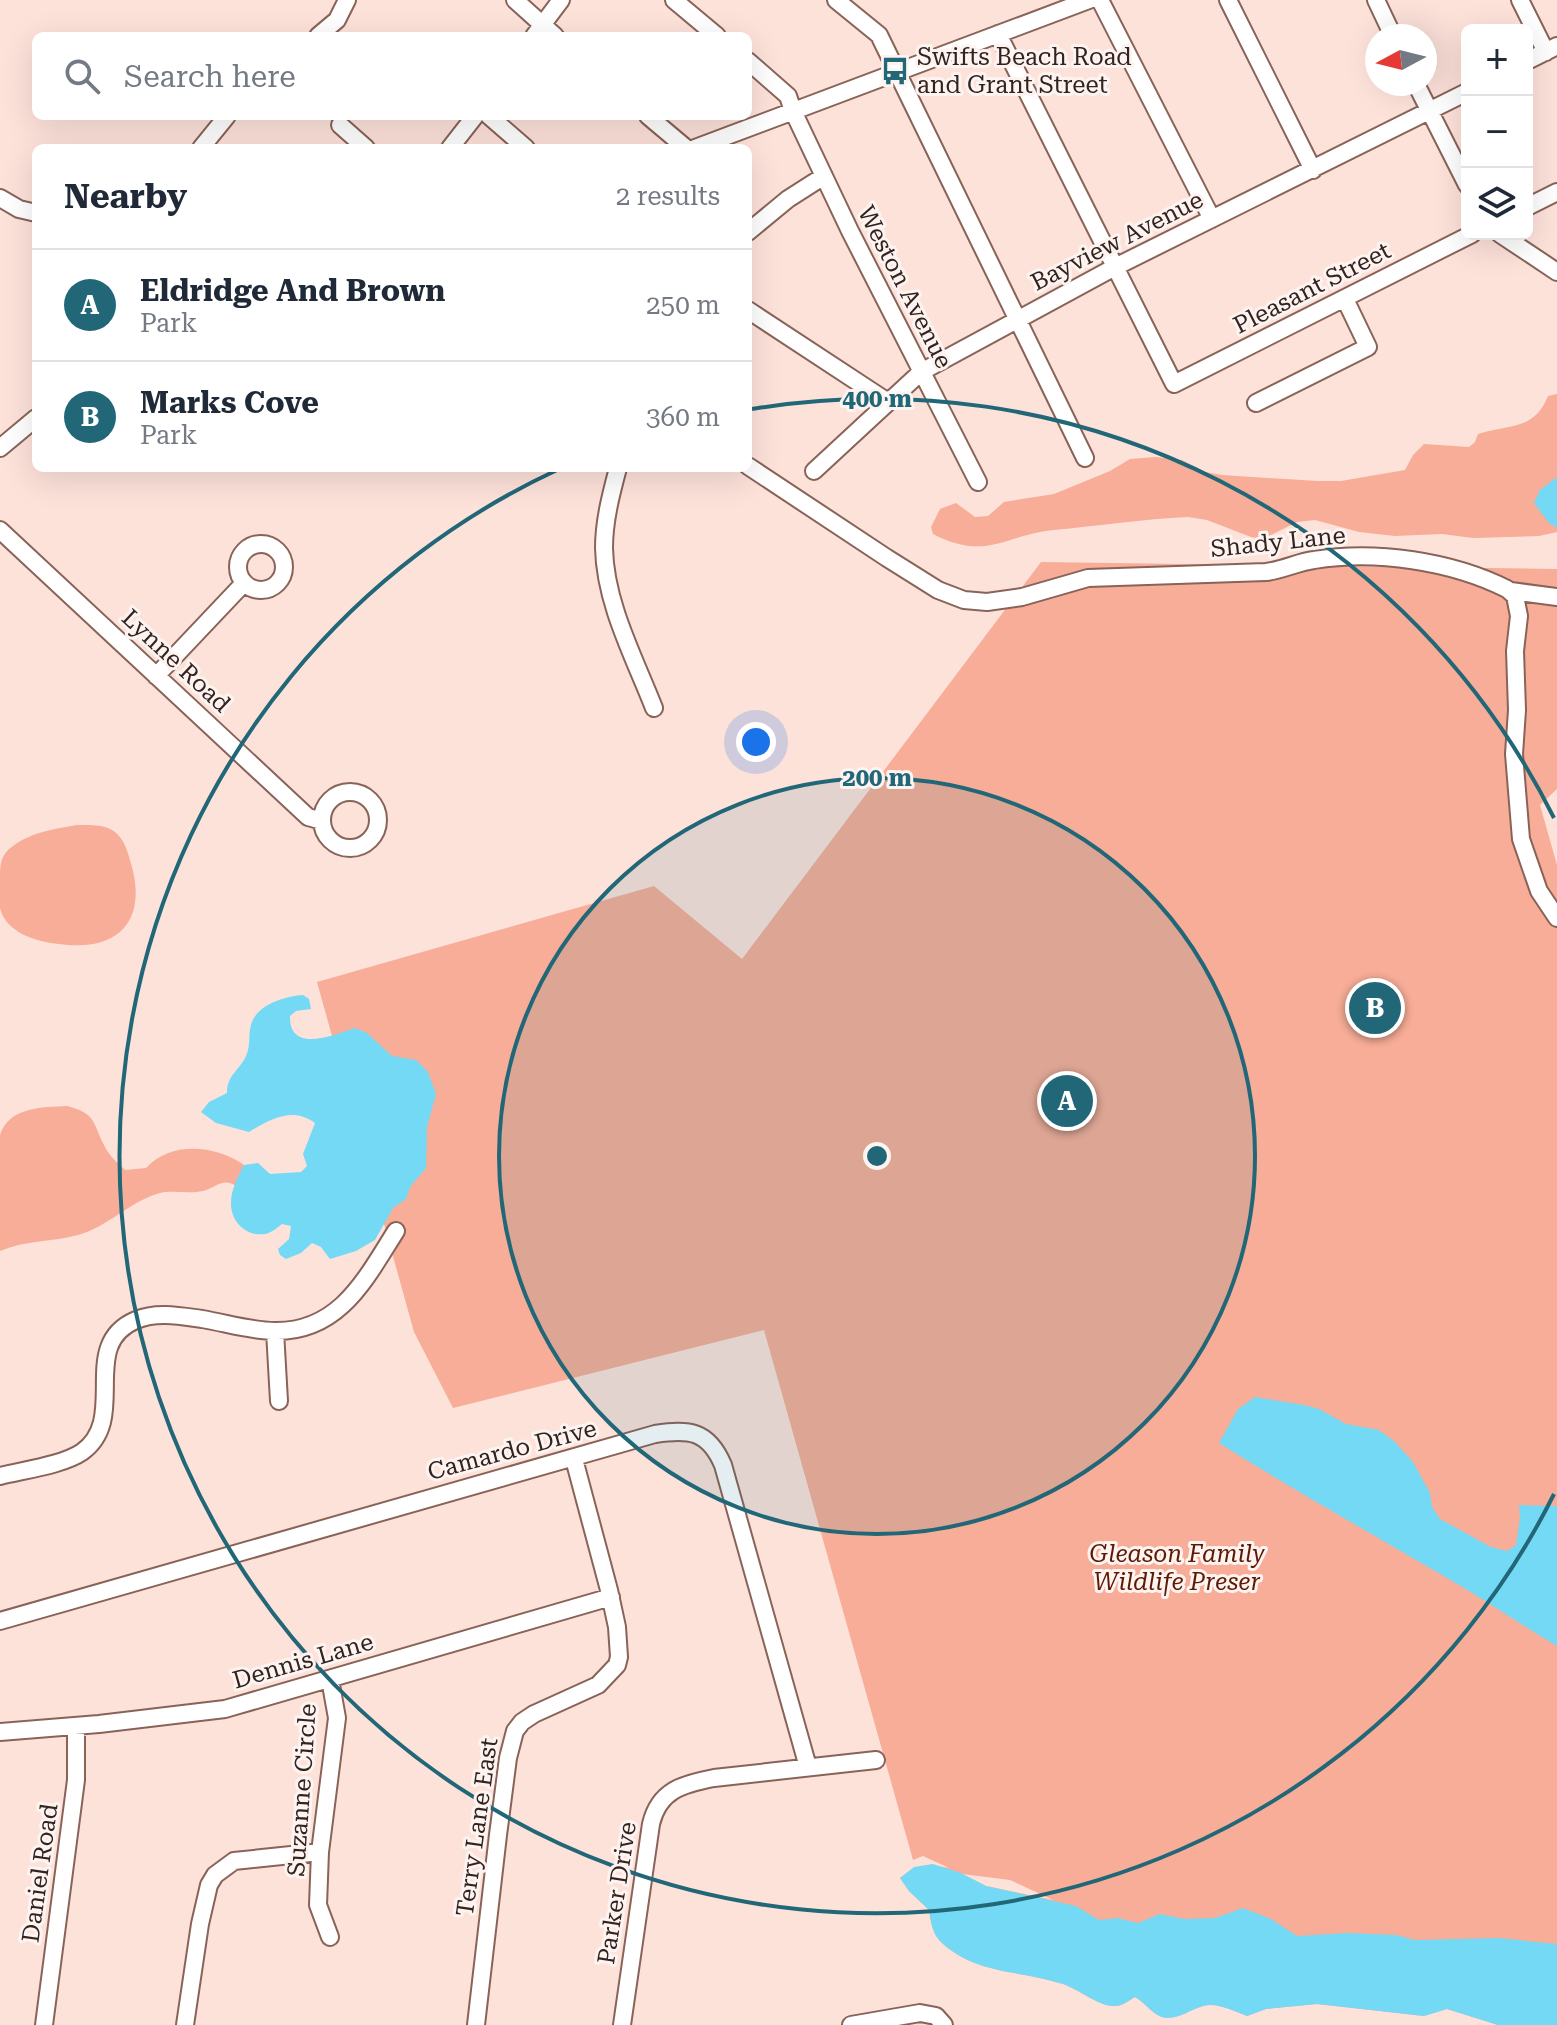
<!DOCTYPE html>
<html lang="en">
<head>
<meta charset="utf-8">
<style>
  body { margin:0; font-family:"Roboto Serif",serif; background:#f2f2f3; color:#1f2937 }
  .controls { position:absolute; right:24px; top:24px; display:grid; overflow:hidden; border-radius:12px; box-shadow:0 8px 32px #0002 }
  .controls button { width:72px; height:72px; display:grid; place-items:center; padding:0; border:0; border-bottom:2px solid #e0e1e3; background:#fff; color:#1f2937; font:40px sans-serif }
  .compass { position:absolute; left:1365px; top:24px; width:72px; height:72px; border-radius:50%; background:#fff; box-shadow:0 8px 32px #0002; rotate:263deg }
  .you { position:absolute; left:756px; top:742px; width:28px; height:28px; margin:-20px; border:6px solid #fff; border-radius:50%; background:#1a73e8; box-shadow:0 0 0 12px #1a73e833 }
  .badge { display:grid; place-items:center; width:52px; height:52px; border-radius:50%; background:#226778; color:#fff; font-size:26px; font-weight:700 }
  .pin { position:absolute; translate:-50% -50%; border:4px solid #fff; box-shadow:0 2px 8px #0006 }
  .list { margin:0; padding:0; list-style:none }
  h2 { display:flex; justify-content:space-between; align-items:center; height:104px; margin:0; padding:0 32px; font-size:34px }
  h2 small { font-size:26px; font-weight:400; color:#747a83 }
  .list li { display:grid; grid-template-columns:52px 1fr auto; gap:24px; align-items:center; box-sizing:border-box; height:112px; padding:0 32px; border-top:2px solid #e0e1e3 }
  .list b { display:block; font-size:30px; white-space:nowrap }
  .list p { margin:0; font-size:26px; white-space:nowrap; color:#747a83 }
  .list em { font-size:26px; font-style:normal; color:#747a83 }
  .icon { flex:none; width:44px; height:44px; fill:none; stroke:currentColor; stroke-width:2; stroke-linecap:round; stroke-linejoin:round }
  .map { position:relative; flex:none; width:1557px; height:2025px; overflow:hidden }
  .search { position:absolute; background:#fff; box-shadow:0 8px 32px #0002; left:32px; top:32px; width:720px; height:88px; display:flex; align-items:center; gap:20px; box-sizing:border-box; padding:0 28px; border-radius:12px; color:#747a83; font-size:30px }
  .panel { position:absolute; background:#fff; box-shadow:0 8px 32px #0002; left:32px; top:144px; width:720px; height:328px; border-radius:12px }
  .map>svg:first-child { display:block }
</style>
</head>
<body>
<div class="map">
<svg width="1557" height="2025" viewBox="0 0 1557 2025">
  <rect width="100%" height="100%" fill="#fde2da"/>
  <!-- green -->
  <path fill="#f7ad97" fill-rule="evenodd" d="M1557 394V532L1539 536 1473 538 1442 534 1395 536 1359 532 1315 520 1297 522 1263 539 1251 537 1207 520 1188 517C1143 519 1098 526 1053 530 1003 536 985 561 933 534L931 527 940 509 956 503 975 517 988 516 1004 502 1054 494 1110 471 1130 459 1156 457 1182 460 1205 472 1222 475 1317 481H1341L1405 470 1413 455 1424 444 1469 447 1475 442 1478 434C1509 424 1534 431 1548 396Z
    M1041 562 1557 569V789L1540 805 1557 865V2025H1498L1447 2009 1424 2016 1317 2004 1266 2009 1247 2016C1234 2011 1217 2002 1203 2006 1191 2009 1181 2018 1167 2018 1154 2017 1146 2003 1135 1997 1128 2001 1121 2007 1113 2006 1099 2006 1078 1989 1063 1984 1021 1970 977 1975 942 1943 932 1934 931 1922 929 1910L909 1891 900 1878C917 1864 928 1864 949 1868L923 1856 913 1860 764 1330 453 1408 414 1332 317 982 654 886 742 959ZM962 1874 1010 1880 1053 1900 986 1886Z
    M77 825C88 825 102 824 112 830 125 838 128 853 132 867 147 924 115 952 59 944 37 942 6 933 0 908 0 899 0 887 0 877 0 864 1 854 13 846 31 832 55 829 77 825Z
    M67 1106C97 1114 92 1122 104 1145 109 1156 117 1162 125 1170L146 1168C171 1141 215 1145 244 1165L236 1186C222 1177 216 1188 203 1191 189 1194 173 1190 160 1193 130 1201 108 1227 78 1235 52 1242 26 1240 0 1251V1135C9 1107 42 1107 67 1106Z"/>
  <!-- water -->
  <path fill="#74d9f4" d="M1557 477V528L1549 523 1534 503 1540 490Z
    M303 995 309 999 311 1009 296 1011 290 1016C289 1054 334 1035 355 1028L367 1033 392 1056 416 1060 428 1072 436 1094 427 1127 426 1168 410 1187 406 1199 393 1208 375 1240 356 1251 330 1259 321 1247 312 1243 301 1253 286 1259 280 1255 278 1249 289 1239 291 1226 282 1224C277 1228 271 1233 265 1234 246 1237 230 1221 231 1202 231 1190 238 1176 244 1165L258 1163 270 1174 301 1172 307 1166 303 1154 315 1123C293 1106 270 1119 249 1132L216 1123 201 1112 209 1102 227 1093C227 1075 239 1071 246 1056 251 1045 248 1035 251 1025 256 1005 285 996 303 995Z
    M1255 1397 1304 1405 1319 1409 1346 1424 1379 1430 1395 1442 1413 1462 1430 1493 1432 1507 1440 1519 1491 1547 1507 1551 1516 1545 1520 1518 1519 1505 1557 1506V1646C1518 1623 1481 1597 1442 1575 1367 1531 1292 1489 1219 1443L1238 1409Z
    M933 1864 961 1873 986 1886 1076 1906 1099 1920 1118 1918 1138 1923 1160 1914 1184 1919 1215 1918 1243 1908 1271 1919 1297 1936 1347 1933 1396 1935 1415 1940 1498 1938 1557 1944V2025H1498L1447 2009 1424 2016 1317 2004 1266 2009 1247 2016C1234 2011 1217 2002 1203 2006 1191 2009 1181 2018 1167 2018 1154 2017 1146 2003 1135 1997 1128 2001 1121 2007 1113 2006 1099 2006 1078 1989 1063 1984 1021 1970 977 1975 942 1943 932 1934 931 1922 929 1910L909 1891 900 1878 914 1867Z"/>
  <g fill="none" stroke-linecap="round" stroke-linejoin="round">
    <defs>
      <path id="minor" d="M515 0 555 36
        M674 0 717 36
        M836 0 879 35 1085 458
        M1100 0 1212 219
        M1228 0 1313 170
        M1376 0 1393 36
        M1520 0 1546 52
        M998 34 1174 384 1472 234
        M318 36 337 20 347 0
        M534 36 561 0
        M748 61 788 96 793 111 850 231 978 482
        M1527 61 1557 46
        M1416 84 1467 185
        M489 116 526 148
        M648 116 686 148
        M340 125 366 148
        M201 148 227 116
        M450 148 475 116
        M695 148 1089 0
        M0 198 19 209 36 213
        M1527 207 1557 192
        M748 232 788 199 824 176
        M1500 234 1557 272
        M748 310 888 402
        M1256 403 1368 347 1345 299
        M0 448 36 418
        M748 466 887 558 938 590 964 600 987 602 1022 597 1088 578 1266 572C1283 570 1298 562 1314 560 1376 550 1451 561 1507 589L1515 596 1519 616 1515 651 1517 710 1514 754 1521 839 1539 891 1557 918
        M618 468C611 494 604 521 604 548 605 603 634 657 654 708
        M814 471 921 372 1115 267 1467 92
        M0 530 308 817 322 821
        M238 567a23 23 0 1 1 46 0a23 23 0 1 1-46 0Z
        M1511 591 1557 597
        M156 676 244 583
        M322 820a28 28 0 1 1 56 0a28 28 0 1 1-56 0Z
        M275 1331 279 1401
        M0 1476C24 1470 63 1465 82 1452 130 1418 77 1345 136 1320 157 1311 181 1316 202 1319 226 1323 251 1331 275 1331 340 1332 366 1278 396 1231
        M0 1621 655 1434C689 1429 708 1430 723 1465L808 1767
        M0 1732 99 1724 225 1709 611 1597
        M330 1937 318 1905 320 1852 337 1718 330 1679
        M44 2025 76 1780V1727
        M185 2025 200 1924 209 1885 215 1875 234 1861 320 1852
        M476 2025 498 1835 508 1758 515 1731 522 1722 534 1714 598 1685 617 1665 619 1657 617 1627 609 1590 574 1459
        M622 2025 651 1824C659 1790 683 1784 714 1778L876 1760
        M851 2025 920 2013 936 2016 944 2025"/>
    </defs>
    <!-- minor casing -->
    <use href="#minor" stroke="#896357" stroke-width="20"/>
    <!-- minor -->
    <use href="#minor" stroke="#fff" stroke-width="16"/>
  </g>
  <!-- distance rings -->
  <circle cx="877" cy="1156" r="378" fill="#226778" fill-opacity=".12"/>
  <g fill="none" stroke="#226778" stroke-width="4">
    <circle cx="877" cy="1156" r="378"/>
    <path d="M1554 1494A757 757 0 1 1 557 470M752 409A757 757 0 0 1 1554 818"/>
  </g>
  <!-- icons -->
  <defs>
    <symbol id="bus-bare" viewBox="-9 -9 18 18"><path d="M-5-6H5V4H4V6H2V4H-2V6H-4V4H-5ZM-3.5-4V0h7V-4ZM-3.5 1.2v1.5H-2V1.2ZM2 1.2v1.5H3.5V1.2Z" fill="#226778" stroke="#fdf4f1" stroke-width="2.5" paint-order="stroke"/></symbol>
  </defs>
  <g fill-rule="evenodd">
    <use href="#bus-bare" x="875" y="51" width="40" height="40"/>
  </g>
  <g text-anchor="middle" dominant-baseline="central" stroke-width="6" stroke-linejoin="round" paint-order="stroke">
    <!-- poi labels -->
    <g font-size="24" fill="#33231e" stroke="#fdf4f1" text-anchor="start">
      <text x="917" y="57">Swifts Beach Road<tspan x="917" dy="28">and Grant Street</tspan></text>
    </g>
    <!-- street labels -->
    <g font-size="24" fill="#33231e" stroke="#fdf4f1">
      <text transform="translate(1117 241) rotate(-27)">Bayview Avenue</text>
      <text transform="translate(905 287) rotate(63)">Weston Avenue</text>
      <text transform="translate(1312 288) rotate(-27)">Pleasant Street</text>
      <text transform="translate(1278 542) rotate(-6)">Shady Lane</text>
      <text transform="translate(176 661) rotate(43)">Lynne Road</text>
      <text transform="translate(512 1450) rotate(-15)">Camardo Drive</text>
      <text transform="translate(303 1661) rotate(-16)">Dennis Lane</text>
      <text transform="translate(302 1790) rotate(-86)">Suzanne Circle</text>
      <text transform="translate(477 1827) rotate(-82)">Terry Lane East</text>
      <text transform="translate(40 1873) rotate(-82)">Daniel Road</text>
      <text transform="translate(617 1893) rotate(-81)">Parker Drive</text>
    </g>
    <!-- park labels -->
    <g font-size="24" font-style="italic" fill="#5e1902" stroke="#fdf4f1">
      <text x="1177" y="1554">Gleason Family<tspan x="1177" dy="28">Wildlife Preser</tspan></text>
    </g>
  </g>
  <circle cx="877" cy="1156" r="12" fill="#226778" stroke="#fdf4f1" stroke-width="4"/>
  <g font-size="24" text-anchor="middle" font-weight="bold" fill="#226778" stroke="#fdf4f1" stroke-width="6" stroke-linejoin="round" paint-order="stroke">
    <text x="877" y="407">400 m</text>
    <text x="877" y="786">200 m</text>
  </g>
</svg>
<div class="controls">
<button>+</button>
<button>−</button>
<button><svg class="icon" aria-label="layers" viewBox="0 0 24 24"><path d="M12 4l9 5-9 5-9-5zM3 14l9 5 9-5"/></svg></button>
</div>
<svg class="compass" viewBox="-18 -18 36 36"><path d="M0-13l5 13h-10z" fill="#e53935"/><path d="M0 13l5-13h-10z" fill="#747a83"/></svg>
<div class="you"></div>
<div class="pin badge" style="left:1067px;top:1101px">A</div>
<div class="pin badge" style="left:1375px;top:1008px">B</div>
<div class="search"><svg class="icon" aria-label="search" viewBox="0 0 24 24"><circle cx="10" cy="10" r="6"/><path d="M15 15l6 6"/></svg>Search here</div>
<section class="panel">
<h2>Nearby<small>2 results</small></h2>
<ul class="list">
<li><span class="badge">A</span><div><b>Eldridge And Brown</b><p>Park</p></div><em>250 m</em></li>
<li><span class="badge">B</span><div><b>Marks Cove</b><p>Park</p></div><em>360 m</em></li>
</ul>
</section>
</div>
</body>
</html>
